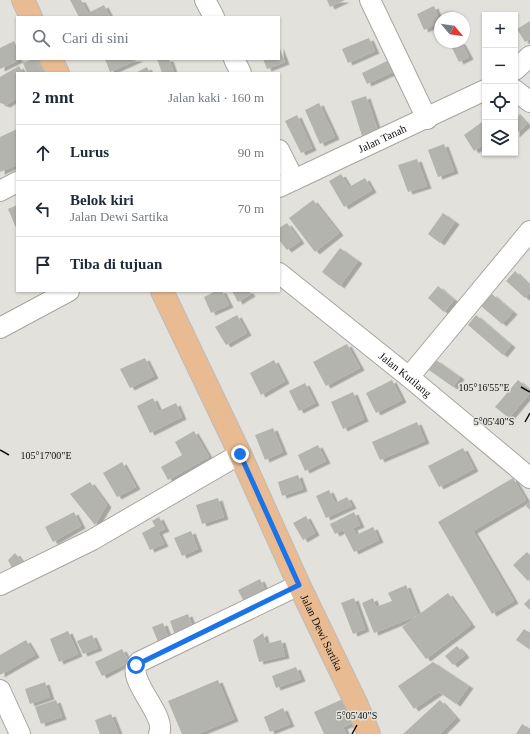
<!DOCTYPE html>
<html lang="id">
<head>
<meta charset="utf-8">
<style>
  body { margin:0; font-family:Georgia,serif; background:#f2f2f3; color:#1f2937 }
  .controls { position:absolute; right:12px; top:12px; display:grid; overflow:hidden; border-radius:0px; box-shadow:0 1px 3px #0004 }
  .controls button { width:36px; height:36px; display:grid; place-items:center; padding:0; border:0; border-bottom:1px solid #e0e1e3; background:#fff; color:#1f2937; font:20px sans-serif }
  .compass { position:absolute; left:434px; top:12px; width:36px; height:36px; border-radius:50%; background:#fff; box-shadow:0 1px 3px #0004; rotate:119deg }
  .stop { position:absolute; width:12px; height:12px; margin:-9px; border:3px solid #1a73e8; border-radius:50%; background:#fff }
  .stop.end { background:#1a73e8; border-color:#fff; box-shadow:0 1px 4px #0008 }
  .list { margin:0; padding:0; list-style:none }
  h2 { display:flex; justify-content:space-between; align-items:center; height:52px; margin:0; padding:0 16px; font-size:17px }
  h2 small { font-size:13px; font-weight:400; color:#747a83 }
  .list li { display:grid; grid-template-columns:26px 1fr auto; gap:12px; align-items:center; box-sizing:border-box; height:56px; padding:0 16px; border-top:1px solid #e0e1e3 }
  .list b { display:block; font-size:15px; white-space:nowrap }
  .list p { margin:0; font-size:13px; white-space:nowrap; color:#747a83 }
  .list em { font-size:13px; font-style:normal; color:#747a83 }
  .icon { flex:none; width:22px; height:22px; fill:none; stroke:currentColor; stroke-width:2; stroke-linecap:round; stroke-linejoin:round }
  .map { position:relative; flex:none; width:530px; height:734px; overflow:hidden }
  .search { position:absolute; background:#fff; box-shadow:0 1px 3px #0004; left:16px; top:16px; width:264px; height:44px; display:flex; align-items:center; gap:10px; box-sizing:border-box; padding:0 14px; border-radius:0px; color:#747a83; font-size:15px }
  .panel { position:absolute; background:#fff; box-shadow:0 1px 3px #0004; left:16px; top:72px; width:264px; height:220px; border-radius:0px }
  .map>svg:first-child { display:block }
</style>
</head>
<body>
<div class="map">
<svg width="530" height="734" viewBox="0 0 530 734">
  <defs>
    <filter id="shadow"><feDropShadow dx="4.5" dy="2.5" stdDeviation="0" flood-color="#0004"/></filter>
  </defs>
  <rect width="100%" height="100%" fill="#e3e1dc"/>
  <!-- building -->
  <path fill="#b4b4af" filter="url(#shadow)" d="M70 0H81L88 13 104 5 110 17H79Z
    M327 0H345L330 7Z
    M434 6 440 22 424 30 417 14Z
    M530 21V39L525 42 517 29Z
    M369 38 375 51 348 63 342 49Z
    M14 41 17 48V59H21L0 69V48Z
    M454 42H461L469 57 459 62 450 44Z
    M279 46 285 62 267 69 263 59H279Z
    M33 59H36L42 73H27L23 63Z
    M36 59H43L49 71 43 73Z
    M105 59H139L110 72Z
    M157 59H169L174 73H162Z
    M387 61 393 72 367 84 362 73Z
    M19 66 23 73H17V98L6 105 0 103V77Z
    M147 67 150 73H135Z
    M366 96 378 131 362 136 351 101Z
    M319 103 335 137 320 144 305 110Z
    M515 111 527 124 515 135Z
    M297 115 312 148 301 153 285 121Z
    M482 122 485 127V143L474 151 464 135Z
    M17 129V165L0 172V137Z
    M444 144 454 171 438 177 428 150Z
    M417 159 427 186 408 192 398 165Z
    M341 174 349 187 365 178 372 190 344 207 329 181Z
    M313 200 339 233 315 252 289 218Z
    M17 205V230L8 209Z
    M443 213 455 222 440 243 428 234Z
    M287 223 300 241 287 250 279 240V228Z
    M340 248 358 261 340 286 322 272Z
    M515 271 530 286V293L525 298 506 281Z
    M438 286 454 300 444 312 428 298Z
    M216 291H222L229 305 211 313 204 297Z
    M232 291H249L251 294 238 302Z
    M492 294 513 312 502 324 481 306Z
    M237 315 247 333 226 345 215 327Z
    M476 315 511 345 503 355 468 325Z
    M347 344 360 368 326 386 313 362Z
    M145 358 154 376 130 388 120 369Z
    M274 360 285 381 261 395 250 373Z
    M436 360 460 377 453 387 429 370Z
    M392 380 402 400 376 413 366 393Z
    M518 380 530 390V393L509 418 495 407Z
    M305 383 315 403 299 411 289 391Z
    M353 392 364 419 343 429 331 402Z
    M153 398 159 411 176 403 182 417 150 433 137 406Z
    M417 422 425 441 380 460 372 442Z
    M273 428 283 452 265 460 255 435Z
    M194 431 209 457 168 480 161 467 182 455 175 442Z
    M318 445 326 461 305 471 298 455Z
    M463 448 474 469 439 487 428 466Z
    M122 462 136 487 117 497 103 473Z
    M298 475 303 489 282 496 278 482Z
    M513 478 526 500 473 531 514 601 492 614 438 522Z
    M90 482 107 505 95 525 70 494Z
    M329 490 335 503 347 497 352 506 326 518 316 496Z
    M218 498 224 517 202 524 196 505Z
    M530 501V510L526 506Z
    M74 512 81 526 53 542 45 527Z
    M354 512 360 525 353 528 356 535 373 527 379 540 354 552 343 530 335 534 330 524Z
    M306 516 315 533 303 540 293 523Z
    M159 517 165 529 158 532 164 544 150 550 142 533 155 526 152 521Z
    M191 531 198 549 182 556 174 538Z
    M527 552 530 555V578L528 581 513 565Z
    M15 553 23 563 14 572 8 560Z
    M260 579 267 594 245 604 238 590Z
    M406 585 418 615 374 633 362 603 373 598 376 607 392 601 388 593Z
    M448 593 471 625 426 659 402 627Z
    M354 598 365 629 353 634 341 603Z
    M530 598V610L524 604Z
    M188 614 193 628 175 635 170 621Z
    M163 623 169 639 159 644 152 627Z
    M524 629 530 633 529 649 516 640Z
    M68 631 78 654 59 662 50 639Z
    M263 633 266 644 281 640 285 656 259 662 253 640Z
    M92 635 98 648 83 654 77 641Z
    M26 640 35 655 0 675V655Z
    M457 646 465 655 453 665 445 656Z
    M122 649 129 662 102 676 95 662Z
    M433 662 469 686 456 704 439 692 414 709 398 686Z
    M296 667 301 679 276 688 272 676Z
    M218 680 234 719 197 734H182L168 701Z
    M45 682 50 697 30 704 25 689Z
    M345 698 355 722 343 727 346 734H324L314 712Z
    M56 700 62 717 41 724 35 707Z
    M440 700 456 718 440 734H403Z
    M283 708 290 724 270 732 264 717Z
    M111 714 119 734H100L95 720Z
    M522 724 530 729V734H516Z"/>
  <g fill="none" stroke-linecap="round" stroke-linejoin="round">
    <defs>
      <g id="minor">
        <path d="M205 0 214 17"/>
        <path d="M370 0 427 119"/>
        <path d="M234 59 241 73"/>
        <path d="M515 70 530 56"/>
        <path d="M515 90 530 102"/>
        <path d="M279 150 294 180"/>
        <path id="s1" d="M279 187 485 90"/>
        <path d="M0 191 17 182"/>
        <path id="s2" d="M279 273 409 377 530 478"/>
        <path d="M0 328 69 291"/>
        <path d="M409 377 530 231"/>
        <path d="M0 585 92 540 240 454"/>
        <path d="M0 690 20 734"/>
        <path d="M159 734C168 715 123 678 139 662L299 585"/>
      </g>
      <g id="major">
        <path d="M23 0 31 17"/>
        <path d="M51 59 58 73"/>
        <path id="s3" d="M162 291 240 454 299 585 357 705 369 734"/>
      </g>
    </defs>
    <!-- minor casing -->
    <use href="#minor" stroke="#a8a5a1" stroke-width="22"/>
    <!-- major casing -->
    <use href="#major" stroke="#bcbcbb" stroke-width="24"/>
    <!-- minor -->
    <use href="#minor" stroke="#fff" stroke-width="20"/>
    <!-- major -->
    <use href="#major" stroke="#e8bb92" stroke-width="22"/>
  </g>
  <g fill="none" stroke-linecap="round" stroke-linejoin="round">
    <!-- route -->
    <path stroke="#1a73e8" stroke-width="5" d="M136 665 299 585 240 454"/>
  </g>
  <!-- ticks -->
  <path fill="none" stroke="#100f0d" stroke-width="1.5" d="M521 387 530 392M525 422 530 413M0 450 9 455M352 734 357 725"/>
  <g text-anchor="middle" dominant-baseline="central" stroke-width="3" stroke-linejoin="round" paint-order="stroke">
    <!-- street labels -->
    <g font-size="11" fill="#100f0d" stroke="#e3e1dc">
      <text stroke="none"><textPath href="#s1" startOffset="114">Jalan Tanah</textPath></text>
      <text stroke="none"><textPath href="#s2" startOffset="162">Jalan Kutilang</textPath></text>
      <text stroke="none"><textPath href="#s3" startOffset="377">Jalan Dewi Sartika</textPath></text>
    </g>
  </g>
  <g font-size="10" text-anchor="middle" fill="#100f0d" stroke="#e3e1dc" stroke-width="3" stroke-linejoin="round" paint-order="stroke">
    <text x="484" y="391">105°16'55"E</text>
    <text x="494" y="425">5°05'40"S</text>
    <text x="46" y="459">105°17'00"E</text>
    <text x="357" y="719">5°05'40"S</text>
  </g>
</svg>
<div class="controls">
<button>+</button>
<button>−</button>
<button><svg class="icon" aria-label="locate" viewBox="0 0 24 24"><circle cx="12" cy="12" r="6"/><path d="M12 2v4M12 18v4M2 12h4M18 12h4"/></svg></button>
<button><svg class="icon" aria-label="layers" viewBox="0 0 24 24"><path d="M12 4l9 5-9 5-9-5zM3 14l9 5 9-5"/></svg></button>
</div>
<svg class="compass" viewBox="-18 -18 36 36"><path d="M0-13l5 13h-10z" fill="#e53935"/><path d="M0 13l5-13h-10z" fill="#747a83"/></svg>
<div class="stop" style="left:136px;top:665px"></div>
<div class="stop end" style="left:240px;top:454px"></div>
<div class="search"><svg class="icon" aria-label="search" viewBox="0 0 24 24"><circle cx="10" cy="10" r="6"/><path d="M15 15l6 6"/></svg>Cari di sini</div>
<section class="panel">
<h2>2 mnt<small>Jalan kaki · 160 m</small></h2>
<ul class="list">
<li><svg class="icon" aria-label="ahead" viewBox="0 0 24 24"><path d="M12 20V5M6 11l6-6 6 6"/></svg><div><b>Lurus</b></div><em>90 m</em></li>
<li><svg class="icon" aria-label="left" viewBox="0 0 24 24"><path d="M17 20v-9H6M10 6l-5 5 5 5"/></svg><div><b>Belok kiri</b><p>Jalan Dewi Sartika</p></div><em>70 m</em></li>
<li><svg class="icon" aria-label="arrive" viewBox="0 0 24 24"><path d="M6 21V4h12l-3 4 3 4H6"/></svg><div><b>Tiba di tujuan</b></div></li>
</ul>
</section>
</div>
</body>
</html>
